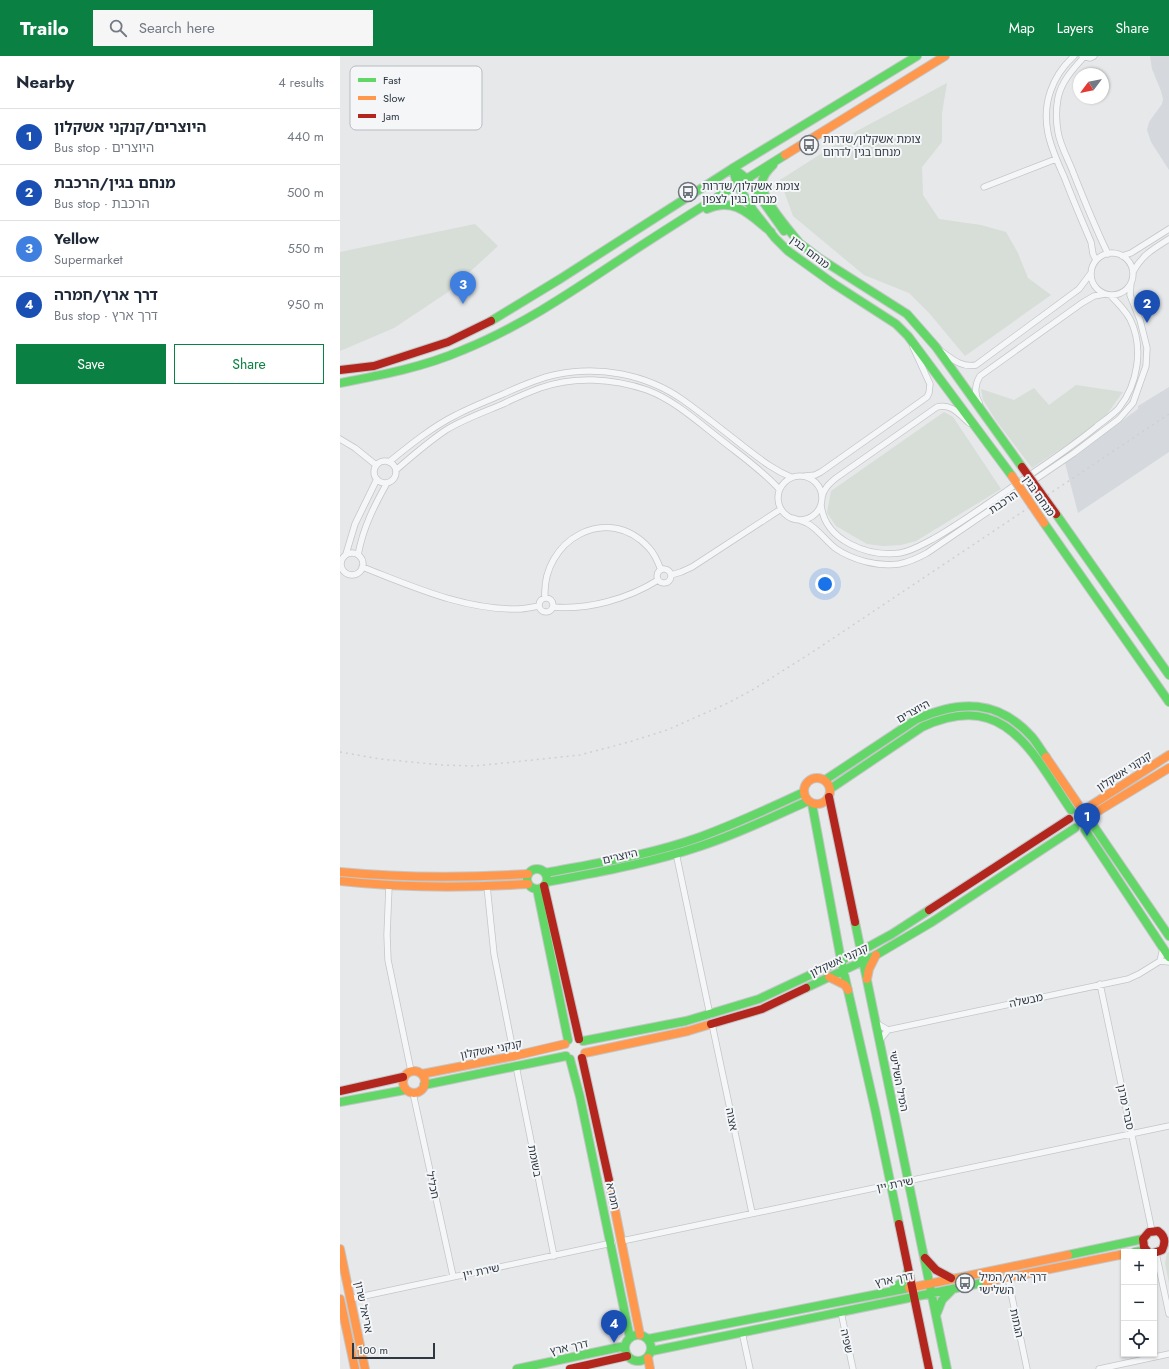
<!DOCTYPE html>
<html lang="en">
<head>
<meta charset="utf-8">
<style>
  body { margin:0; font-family:Jost,"Noto Sans Hebrew",sans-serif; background:#f6f6f7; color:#1f2937 }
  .controls { position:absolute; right:12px; bottom:12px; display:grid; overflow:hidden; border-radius:0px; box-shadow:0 1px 3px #0004 }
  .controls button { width:36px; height:36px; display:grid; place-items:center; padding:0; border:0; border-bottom:1px solid #e0e1e3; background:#fff; color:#1f2937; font:20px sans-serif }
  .compass { position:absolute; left:733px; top:12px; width:36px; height:36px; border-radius:50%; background:#fff; box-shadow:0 1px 3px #0004; rotate:238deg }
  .scale { position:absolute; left:12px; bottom:10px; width:83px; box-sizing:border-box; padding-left:4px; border:2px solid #2e3742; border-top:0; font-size:11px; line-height:14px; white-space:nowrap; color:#2e3742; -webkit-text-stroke:3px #f4f6f8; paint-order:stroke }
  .you { position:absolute; left:485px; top:528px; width:14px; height:14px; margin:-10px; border:3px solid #fff; border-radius:50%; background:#1a73e8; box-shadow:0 0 0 6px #1a73e833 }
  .badge { display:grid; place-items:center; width:26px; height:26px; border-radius:50%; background:#0b8043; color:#fff; font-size:13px; font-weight:700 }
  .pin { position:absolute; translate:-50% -33px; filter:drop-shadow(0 1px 2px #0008) }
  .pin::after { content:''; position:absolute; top:21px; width:14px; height:12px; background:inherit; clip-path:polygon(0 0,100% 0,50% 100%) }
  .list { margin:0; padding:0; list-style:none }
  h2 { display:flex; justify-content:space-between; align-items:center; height:52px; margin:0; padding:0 16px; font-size:17px }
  h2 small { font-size:13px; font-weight:400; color:#747a83 }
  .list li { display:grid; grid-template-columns:26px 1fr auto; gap:12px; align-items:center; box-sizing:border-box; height:56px; padding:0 16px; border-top:1px solid #e0e1e3 }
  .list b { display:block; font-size:15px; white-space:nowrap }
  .list p { margin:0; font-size:13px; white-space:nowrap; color:#747a83 }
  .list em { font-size:13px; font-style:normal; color:#747a83 }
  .actions { display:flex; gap:8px; padding:12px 16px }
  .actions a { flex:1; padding:9px 0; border:1px solid #0b8043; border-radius:0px; text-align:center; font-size:14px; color:#0b8043 }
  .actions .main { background:#0b8043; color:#fff }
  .icon { flex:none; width:22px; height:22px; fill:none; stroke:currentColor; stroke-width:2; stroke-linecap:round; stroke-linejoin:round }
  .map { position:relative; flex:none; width:829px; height:1313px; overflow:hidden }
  header { display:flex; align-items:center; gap:24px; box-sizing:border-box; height:56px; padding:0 20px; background:#0b8043; color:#fff }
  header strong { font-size:19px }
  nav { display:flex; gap:22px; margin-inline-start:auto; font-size:14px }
  .search { width:280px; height:36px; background:#f6f6f7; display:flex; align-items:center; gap:10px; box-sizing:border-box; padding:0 14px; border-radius:0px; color:#747a83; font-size:15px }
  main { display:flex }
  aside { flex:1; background:#fff }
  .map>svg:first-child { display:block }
</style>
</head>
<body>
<header>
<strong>Trailo</strong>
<div class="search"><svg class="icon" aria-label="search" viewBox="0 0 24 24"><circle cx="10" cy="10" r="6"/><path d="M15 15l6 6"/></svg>Search here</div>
<nav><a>Map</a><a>Layers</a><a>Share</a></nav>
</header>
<main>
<aside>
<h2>Nearby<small>4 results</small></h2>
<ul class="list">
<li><span class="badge" style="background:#1a4fb4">1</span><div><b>היוצרים/קנקני אשקלון</b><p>Bus stop · היוצרים</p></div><em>440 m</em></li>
<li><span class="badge" style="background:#1a4fb4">2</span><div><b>מנחם בגין/הרכבת</b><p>Bus stop · הרכבת</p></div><em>500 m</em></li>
<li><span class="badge" style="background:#3f7fe0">3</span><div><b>Yellow</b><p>Supermarket</p></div><em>550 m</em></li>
<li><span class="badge" style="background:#1a4fb4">4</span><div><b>דרך ארץ/חמרה</b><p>Bus stop · דרך ארץ</p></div><em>950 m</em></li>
</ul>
<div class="actions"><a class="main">Save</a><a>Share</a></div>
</aside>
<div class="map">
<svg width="829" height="1313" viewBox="0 0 829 1313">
  <rect width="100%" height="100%" fill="#e6e8ea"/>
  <!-- built -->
  <path fill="#d5d8dd" d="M810 0H829V114L811 86 807 74 809 66 822 48 823 43 821 35 812 13Z
    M829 331V396L738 457 725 407 798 353V350Z"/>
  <!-- green -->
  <path fill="#d7ddd7" d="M607 27 602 57V86L582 111 583 139 599 163 641 169 666 176 678 197 688 222 711 239 625 300 590 258 569 237 524 219 453 160 440 124 515 76Z
    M135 168 158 190 108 236 54 272 0 295V196Z
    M736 329 783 336 767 358 737 382 692 412 657 366 643 344 641 333 674 344 694 332 709 349Z
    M604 356 613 361 661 433 576 485 561 489 543 490 527 488 496 470 487 457 491 435Z
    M829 1196V1227L825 1207 827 1197Z"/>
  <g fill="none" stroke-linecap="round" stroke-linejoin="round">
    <defs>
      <path id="street" d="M734 0C712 20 702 48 708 77 711 93 719 109 725 123 733 144 742 165 751 186L753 198 756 204
        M742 0 750 2 754 0
        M744 1C733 13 721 26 718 42 716 53 716 65 718 76 720 89 728 103 733 116 744 144 755 171 768 198
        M644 131 716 103
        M751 218a21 21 0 1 1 42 0a21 21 0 1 1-42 0Z
        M782 200 791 197 829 173
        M793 216C802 199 813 193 829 183
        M601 295C612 303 622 312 636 309L739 233 751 217
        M639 346C634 338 635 328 640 320L742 247 754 240 765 238
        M0 383 15 392 36 409
        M34 416a11 11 0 1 1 22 0a11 11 0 1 1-22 0Z
        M49 406C70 389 92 371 116 359 131 351 147 345 163 338 179 331 196 323 214 319 258 309 306 318 343 344 364 359 384 375 403 390 419 402 433 414 451 421
        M56 414C72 400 88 386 106 374 124 363 144 356 163 348 175 342 187 337 200 332 234 320 272 322 307 334 334 344 357 365 380 383 400 399 422 414 439 433
        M465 420 475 419 481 416 587 341 589 337 590 328 573 291
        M438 442a22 22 0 1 1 44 0a22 22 0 1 1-44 0Z
        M482 441C484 432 489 428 496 422L597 351C611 347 619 358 629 367
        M481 449C485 485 528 501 560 497 572 495 583 488 593 483 618 469 641 452 665 436 695 415 727 395 756 371 763 365 773 359 779 352 798 328 804 291 790 263 785 254 778 247 771 240
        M453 462C458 464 463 465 467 467 478 473 485 484 495 492 512 504 538 511 559 508 569 506 578 502 587 497L734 397 779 363 793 347 806 310 807 292 800 264 790 239 791 227
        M1 508a11 11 0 1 1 22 0a11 11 0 1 1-22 0Z
        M6 498 15 468 37 423
        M18 499C23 472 34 450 47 427
        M22 511C72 530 123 554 178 553 185 553 192 551 199 550
        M317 520a7 7 0 1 1 14 0a7 7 0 1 1-14 0Z
        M331 519 341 516 352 511 441 453
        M199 549a7 7 0 1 1 14 0a7 7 0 1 1-14 0Z
        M205 542C201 484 268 446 309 492 315 498 318 506 321 514
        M213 551C248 554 288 543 318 524
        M336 797 370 959
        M49 830 47 879 48 904 71 1015
        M147 830 154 898 174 1000
        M823 892 820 905 829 906
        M760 928 812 1175
        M536 967 548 974 540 984
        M372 968 412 1157
        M548 974 788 923 799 918 820 905
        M176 1010 214 1200
        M73 1037 113 1220
        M282 1185 829 1070
        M816 1197 829 1258
        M668 1222 687 1313
        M10 1243 272 1187
        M501 1256 513 1313
        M402 1276 410 1313
        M759 1313 829 1298"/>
      <path id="fast" d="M433 109C428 114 422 120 422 128 422 144 451 176 461 189
        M393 112 397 129 413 154 435 182 448 195 494 228 556 268 568 280 672 420
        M393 112 407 123 444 175
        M367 153C394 140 411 160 431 176
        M458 186 479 202 567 258 596 291 682 411
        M151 265 220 223 393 112 577 0
        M0 327C42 319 84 311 123 294 185 269 240 230 296 193 345 161 395 130 445 99
        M716 458 829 619
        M704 467 829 646
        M485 724 577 663C620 644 658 643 692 681 697 687 701 694 706 701
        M490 733 582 671C665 633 691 695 731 754
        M472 748 501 904 535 1053 559 1168
        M753 769 829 880
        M745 774 829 901
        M187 823a10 10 0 1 1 20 0a10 10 0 1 1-20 0Z
        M205 817C257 807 310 799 360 781 395 768 430 752 464 736
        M207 826C259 816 311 807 361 790 398 778 433 761 468 745
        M197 833 228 984
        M515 866 607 1313
        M466 932 536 899 592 866 735 772
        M243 985 346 965 419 943 521 895 552 878 589 854
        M230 1003 240 1041 290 1282
        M84 1029 226 1000
        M0 1046 65 1034
        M795 1196 806 1194
        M728 1199 803 1183
        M553 1234 566 1222 568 1214
        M597 1257 602 1244 612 1234
        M285 1292a13 13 0 1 1 26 0a13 13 0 1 1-26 0Z
        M308 1283 569 1232
        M312 1295 646 1226
        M177 1313 285 1290"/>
      <path id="slow" d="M445 99 605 0
        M706 701 738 748
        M464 735a13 13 0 1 1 26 0a13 13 0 1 1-26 0Z
        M750 750 829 699
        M755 757 829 712
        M0 816C63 822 125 822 188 818
        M0 825C63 832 125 832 188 828
        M489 921 505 929 508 934
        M527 923 529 913 536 899
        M245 997 348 975 371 968
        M63 1026a11 11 0 1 1 22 0a11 11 0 1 1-22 0Z
        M82 1018 174 1000 225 988
        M269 1124 300 1279
        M0 1193 25 1313
        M646 1226 784 1198
        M569 1232 728 1199
        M0 1243 15 1313
        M308 1302 310 1313"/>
      <path id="jam" d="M0 314 34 310 108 286 151 265
        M489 741 515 866
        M204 830 239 983
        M589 854 729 763
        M371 968 422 953 466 932
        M242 1002 269 1124
        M0 1035 63 1021
        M559 1168 589 1313
        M808 1196 804 1191 803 1183 809 1176 818 1175C825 1180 826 1186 822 1194L814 1197
        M585 1202 596 1214 611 1222
        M230 1313 287 1300"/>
    </defs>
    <!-- street casing -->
    <use href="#street" stroke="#c4c6c8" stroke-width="7"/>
    <!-- fast casing -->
    <use href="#fast" stroke="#c4c6c8" stroke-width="10"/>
    <!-- slow casing -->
    <use href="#slow" stroke="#c4c6c8" stroke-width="10"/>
    <!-- jam casing -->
    <use href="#jam" stroke="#c4c6c8" stroke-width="10"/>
    <!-- street -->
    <use href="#street" stroke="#f5f6f7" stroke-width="5.5"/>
    <!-- fast -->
    <use href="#fast" stroke="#63d668" stroke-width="8"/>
    <!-- slow -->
    <use href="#slow" stroke="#ff974d" stroke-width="8"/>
    <!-- jam -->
    <use href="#jam" stroke="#b3261e" stroke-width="8"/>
    <!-- rail -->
    <path stroke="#ced0d2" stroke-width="1.5" stroke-dasharray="2 4" stroke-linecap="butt" d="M0 696 40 703 102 709 135 710 240 699 289 686 327 674 388 647 414 633 474 595 829 358"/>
    <defs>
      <path id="slow-bridge" d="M672 420 704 467"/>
      <path id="jam-bridge" d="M682 411 716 458"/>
    </defs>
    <!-- slow-bridge casing -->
    <use href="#slow-bridge" stroke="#c4c6c8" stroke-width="10" stroke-linecap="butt"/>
    <!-- jam-bridge casing -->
    <use href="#jam-bridge" stroke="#c4c6c8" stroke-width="10" stroke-linecap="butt"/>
    <!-- slow-bridge -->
    <use href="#slow-bridge" stroke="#ff974d" stroke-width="8"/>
    <!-- jam-bridge -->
    <use href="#jam-bridge" stroke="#b3261e" stroke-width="8"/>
  </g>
  <!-- icons -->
  <defs>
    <symbol id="bus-ring" viewBox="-11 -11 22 22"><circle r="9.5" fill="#f4f6f8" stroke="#6e757d" stroke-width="1.5"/><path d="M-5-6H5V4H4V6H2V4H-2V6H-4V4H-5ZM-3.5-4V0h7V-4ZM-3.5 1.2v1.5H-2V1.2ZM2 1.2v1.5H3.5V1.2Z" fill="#6e757d"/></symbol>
  </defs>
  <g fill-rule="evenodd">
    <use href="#bus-ring" x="458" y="78" width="22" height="22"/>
    <use href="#bus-ring" x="337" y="125" width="22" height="22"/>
    <use href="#bus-ring" x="614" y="1216" width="22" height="22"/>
  </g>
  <g text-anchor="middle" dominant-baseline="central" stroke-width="4" stroke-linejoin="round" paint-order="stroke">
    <!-- poi labels -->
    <g font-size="11" fill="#2e3742" stroke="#f4f6f8" text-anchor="start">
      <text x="483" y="83">צומת אשקלון/שדרות<tspan x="483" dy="13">מנחם בגין לדרום</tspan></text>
      <text x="362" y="130">צומת אשקלון/שדרות<tspan x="362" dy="13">מנחם בגין לצפון</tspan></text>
      <text x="639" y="1221">דרך ארץ/המיל<tspan x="639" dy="13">השלישי</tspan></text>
    </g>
    <!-- street labels -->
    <g font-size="11" fill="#2e3742" stroke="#f4f6f8">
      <text transform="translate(470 196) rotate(37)">מנחם בגין</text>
      <text transform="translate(699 440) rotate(55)">מנחם בגין</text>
      <text transform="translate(663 446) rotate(-34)">הרכבת</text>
      <text transform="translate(573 655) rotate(-29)">היוצרים</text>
      <text transform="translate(784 715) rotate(-33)">קנקני אשקלון</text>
      <text transform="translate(280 800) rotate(-13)">היוצרים</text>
      <text transform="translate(499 904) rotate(-25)">קנקני אשקלון</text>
      <text transform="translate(686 944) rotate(-12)">מבשלה</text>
      <text transform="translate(151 993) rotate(-11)">קנקני אשקלון</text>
      <text transform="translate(559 1025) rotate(79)">המיל השלישי</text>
      <text transform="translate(786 1051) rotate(78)">סברי מרנן</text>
      <text transform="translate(392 1063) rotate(78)">אצוה</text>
      <text transform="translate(195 1105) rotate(79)">בשומת</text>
      <text transform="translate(555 1128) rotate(-12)">שירת יין</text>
      <text transform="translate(93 1129) rotate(78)">חכליל</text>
      <text transform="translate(273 1140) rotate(78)">חמרא</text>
      <text transform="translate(141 1215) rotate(-12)">שירת יין</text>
      <text transform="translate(554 1223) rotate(-11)">דרך ארץ</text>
      <text transform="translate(24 1251) rotate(78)">אריאל שרון</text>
      <text transform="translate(677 1267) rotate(78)">הגתות</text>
      <text transform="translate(507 1285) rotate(78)">שפיה</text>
      <text transform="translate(229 1291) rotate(-12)">דרך ארץ</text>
    </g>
  </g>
  <!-- legend -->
  <rect x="10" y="10" width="132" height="64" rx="6" fill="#f4f6f8" stroke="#b9bdc1" stroke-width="1"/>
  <rect x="18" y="22" width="18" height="4" fill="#63d668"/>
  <rect x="18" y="40" width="18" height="4" fill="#ff974d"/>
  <rect x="18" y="58" width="18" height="4" fill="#b3261e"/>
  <g font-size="11" fill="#2e3742">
    <text x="43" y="28">Fast</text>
    <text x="43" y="46">Slow</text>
    <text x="43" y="64">Jam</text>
  </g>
</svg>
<div class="controls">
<button>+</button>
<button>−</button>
<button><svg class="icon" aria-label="locate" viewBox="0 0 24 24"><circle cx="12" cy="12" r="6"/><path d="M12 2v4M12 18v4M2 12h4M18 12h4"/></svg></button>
</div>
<svg class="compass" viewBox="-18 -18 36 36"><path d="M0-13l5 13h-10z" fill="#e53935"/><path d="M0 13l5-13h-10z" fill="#747a83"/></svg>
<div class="scale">100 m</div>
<div class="you"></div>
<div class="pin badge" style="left:747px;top:780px;background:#1a4fb4">1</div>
<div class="pin badge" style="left:807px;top:267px;background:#1a4fb4">2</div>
<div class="pin badge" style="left:123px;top:248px;background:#3f7fe0">3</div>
<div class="pin badge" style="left:274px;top:1287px;background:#1a4fb4">4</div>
</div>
</main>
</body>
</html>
